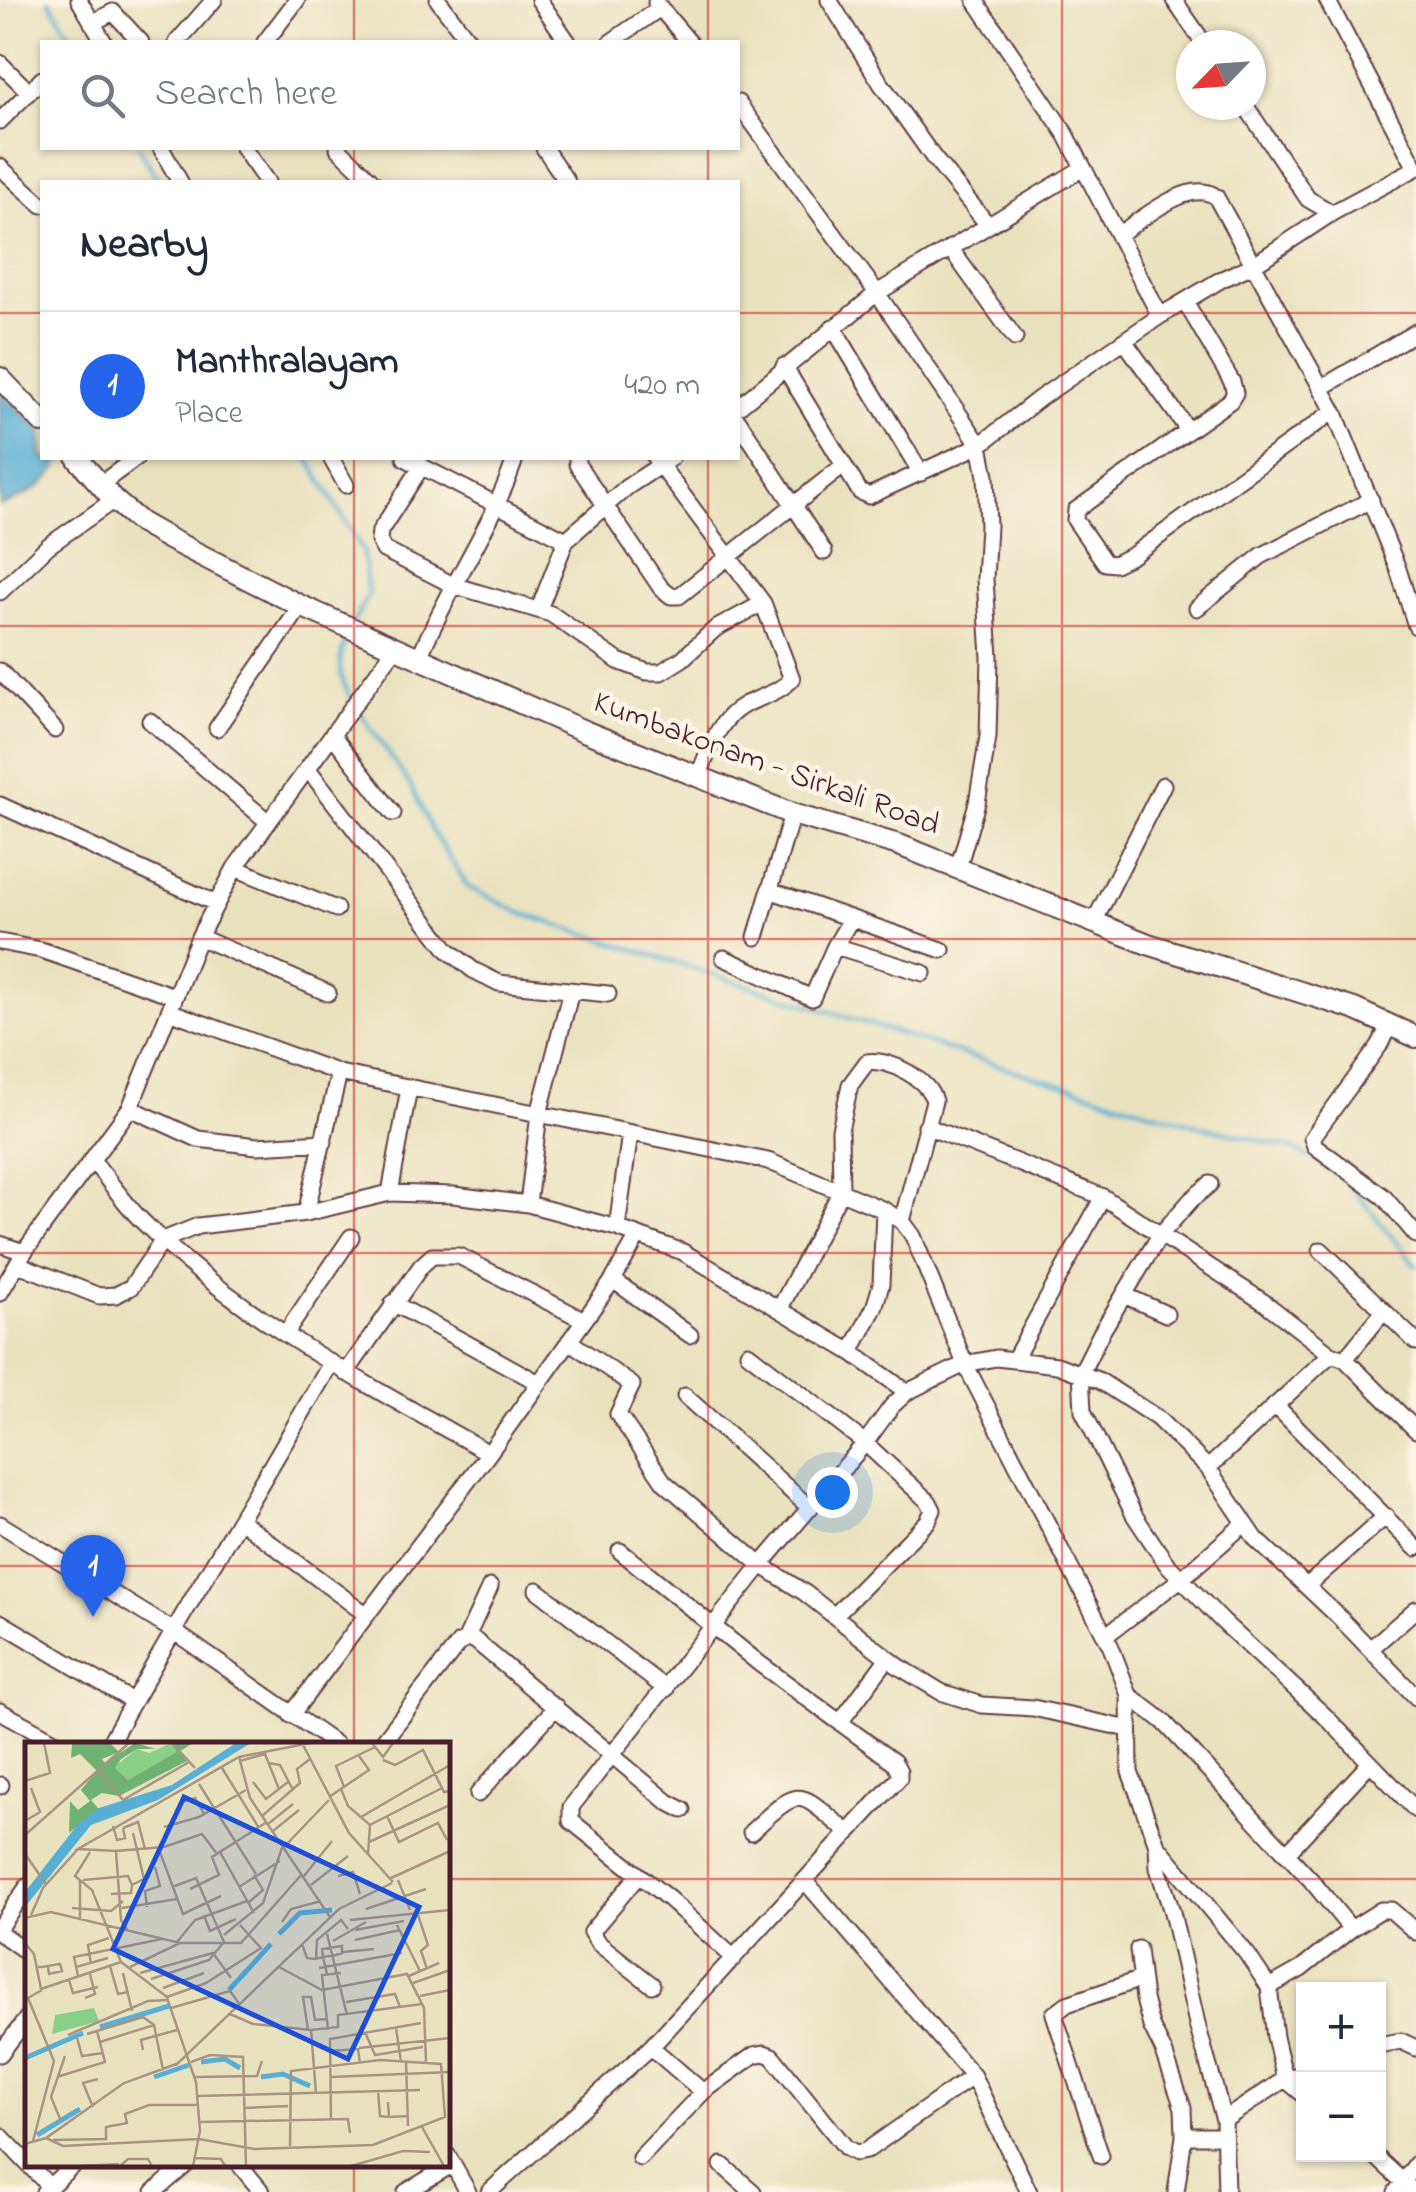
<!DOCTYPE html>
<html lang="en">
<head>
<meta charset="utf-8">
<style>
  body { margin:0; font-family:"Indie Flower",sans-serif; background:#f6f6f7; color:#1f2937 }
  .controls { position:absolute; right:30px; bottom:30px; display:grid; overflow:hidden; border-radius:0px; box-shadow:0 2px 8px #0004 }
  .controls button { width:90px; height:90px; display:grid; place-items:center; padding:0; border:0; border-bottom:2px solid #e0e1e3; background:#fff; color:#1f2937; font:50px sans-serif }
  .compass { position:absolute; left:1176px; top:30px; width:90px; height:90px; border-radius:50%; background:#fff; box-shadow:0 2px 8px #0004; rotate:245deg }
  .you { position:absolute; left:832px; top:1492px; width:35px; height:35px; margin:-25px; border:8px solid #fff; border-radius:50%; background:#1a73e8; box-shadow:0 0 0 15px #1a73e833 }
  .badge { display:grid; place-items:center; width:65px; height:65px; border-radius:50%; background:#2563eb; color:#fff; font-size:32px; font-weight:700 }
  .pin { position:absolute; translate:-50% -82px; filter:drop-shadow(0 2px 5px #0008) }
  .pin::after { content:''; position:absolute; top:52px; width:35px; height:30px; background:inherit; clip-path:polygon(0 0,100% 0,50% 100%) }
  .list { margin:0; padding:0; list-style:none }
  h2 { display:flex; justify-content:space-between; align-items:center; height:130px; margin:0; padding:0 40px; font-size:42px }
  h2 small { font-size:32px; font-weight:400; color:#747a83 }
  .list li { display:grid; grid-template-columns:65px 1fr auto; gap:30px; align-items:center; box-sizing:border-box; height:150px; padding:0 40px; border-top:2px solid #e0e1e3 }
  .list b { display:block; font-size:38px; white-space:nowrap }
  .list p { margin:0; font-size:32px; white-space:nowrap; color:#747a83 }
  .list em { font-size:32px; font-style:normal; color:#747a83 }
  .icon { flex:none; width:55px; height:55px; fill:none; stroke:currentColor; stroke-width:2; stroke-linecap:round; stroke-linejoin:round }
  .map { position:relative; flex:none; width:1416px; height:2192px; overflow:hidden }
  .search { position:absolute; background:#fff; box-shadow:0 2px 8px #0004; left:40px; top:40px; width:700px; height:110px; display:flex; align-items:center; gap:25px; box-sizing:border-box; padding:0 35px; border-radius:0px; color:#747a83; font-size:38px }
  .panel { position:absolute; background:#fff; box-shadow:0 2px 8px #0004; left:40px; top:180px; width:700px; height:280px; border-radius:0px }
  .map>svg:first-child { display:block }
</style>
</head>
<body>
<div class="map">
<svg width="1416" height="2192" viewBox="0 0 1416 2192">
  <rect width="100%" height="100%" fill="#fcf5e5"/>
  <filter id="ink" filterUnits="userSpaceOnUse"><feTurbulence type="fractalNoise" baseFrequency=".01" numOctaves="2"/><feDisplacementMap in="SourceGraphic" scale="20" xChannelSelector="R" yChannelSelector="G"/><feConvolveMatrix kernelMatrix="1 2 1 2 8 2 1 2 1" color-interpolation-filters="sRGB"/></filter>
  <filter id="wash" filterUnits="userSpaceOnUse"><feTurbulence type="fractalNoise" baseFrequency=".0048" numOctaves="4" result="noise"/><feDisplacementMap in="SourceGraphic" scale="40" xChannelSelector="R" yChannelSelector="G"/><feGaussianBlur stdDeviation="2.25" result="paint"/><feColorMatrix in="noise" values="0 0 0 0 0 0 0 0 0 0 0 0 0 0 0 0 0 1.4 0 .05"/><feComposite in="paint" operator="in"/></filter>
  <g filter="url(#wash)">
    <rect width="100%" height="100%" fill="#e9e2bf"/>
    <!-- water -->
    <path fill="#58afd5" stroke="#516780" stroke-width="2.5" d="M0 392 42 430V458H61C54 482 23 498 0 506Z"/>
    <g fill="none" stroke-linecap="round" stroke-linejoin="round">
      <!-- stream -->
      <path stroke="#58afd5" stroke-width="4" d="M49 0 75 42
        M139 148 160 182
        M308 458 363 552 368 594 354 622
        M348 635C336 660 338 677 352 700
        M357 708 411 786 432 831 468 887 523 914 1010 1069 1201 1126 1291 1148 1340 1173 1416 1266"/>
    </g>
  </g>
  <g filter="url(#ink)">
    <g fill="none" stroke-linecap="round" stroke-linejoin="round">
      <defs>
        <path id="minor" d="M79 0 104 42
          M438 0 470 42
          M539 0 568 42
          M829 0 882 85 933 157 988 225
          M975 0 1067 136 1118 235C1141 220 1191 177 1216 197L1334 411 1398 569 1416 626
          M1174 0 1205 45
          M1327 0 1416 168
          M656 3 689 42
          M92 23 113 12 141 42
          M177 42 214 0
          M265 42 297 0
          M611 42 660 8
          M0 63 29 92
          M738 103 877 293 980 445 986 476 988 526 985 579 990 657 988 737 977 803 958 868
          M1245 105 1308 199 1332 213 1416 168
          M0 121 42 79
          M161 148 180 182
          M243 148 267 182
          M338 148 373 182
          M544 148 567 182
          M0 167 42 205
          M1118 235 1160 316
          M950 248 1015 338
          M1186 303 1232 382 1235 393 1230 401 1076 510 1075 520 1105 563 1115 564 1133 555 1334 411
          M833 327 921 473
          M1125 342 1188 430
          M784 366 860 492 869 496 980 445 1040 398 1160 316 1222 279 1253 265 1332 213
          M1323 387 1416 332
          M738 407 877 293 1083 168
          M738 420 824 552
          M331 458 346 485
          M405 458 566 540
          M577 458V464L661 588 671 596H679L843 466
          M655 458 763 603 792 679C779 693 760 697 744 705 717 720 709 751 698 777
          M422 466 380 531 379 541 384 550 453 585 551 614 618 661 647 672H661L682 659 715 629 763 603
          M102 483 136 458
          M0 592 48 546 114 500
          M1197 608 1261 556 1371 500
          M539 609 566 540 627 487 671 458
          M419 658C447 589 490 531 514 462
          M0 671 55 730
          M150 721 267 821
          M217 728 301 606
          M333 736 393 813
          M308 769 448 950 473 970 499 983 608 994
          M0 805 215 903
          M235 868 336 909
          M769 890 942 950
          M851 919 835 946 923 973
          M1093 924 1163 785
          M199 937 328 993
          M756 937 792 814
          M0 942 41 950 174 996
          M724 958 812 998 835 946
          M169 1011 339 1073 768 1161 884 1210 902 1221 913 1236 965 1364 1111 1647 1129 1695 1130 1772 1157 1845 1158 1868 1172 1912 1198 2028 1224 2120 1226 2192
          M1390 1024 1379 1046 1312 1138 1315 1146 1384 1197 1416 1235
          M130 1108 198 1139 257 1146 324 1142
          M926 1126 1103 1197 1265 1303 1331 1354 1345 1359 1416 1430
          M92 1160C108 1179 123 1201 140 1219 239 1318 368 1385 489 1453
          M1210 1184 1191 1200 1160 1235 1101 1333 1081 1373 1083 1411 1134 1515 1166 1563 1223 1622 1325 1716 1416 1810
          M390 1193 409 1088
          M528 1204 539 1114 571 991
          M306 1213 339 1073
          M617 1228 630 1133
          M0 1244 24 1252
          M1321 1250 1416 1342
          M18 1264 99 1296 116 1295 131 1287 163 1240 198 1226 306 1213 390 1193 453 1195 528 1204 617 1228 683 1252 851 1352 907 1392
          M613 1280 690 1335
          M0 1293 24 1252 130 1108 199 937 235 868 396 647
          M1126 1296 1166 1314
          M393 1303 539 1383
          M780 1308 841 1191 840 1130 850 1085 867 1062C889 1058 928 1079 934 1101L902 1221
          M286 1333 351 1237
          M569 1341 632 1385 618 1414 664 1482 761 1565 805 1593 898 1666 941 1692 982 1705 1033 1708 1129 1729
          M851 1352 874 1308 881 1285 884 1210
          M748 1353 865 1443 929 1502 933 1510 928 1521 834 1616
          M1015 1358 1103 1197
          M1345 1359 1384 1311
          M346 1373 421 1266 432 1256H459L584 1320
          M685 1396 810 1508
          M1275 1405 1416 1548
          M1208 1468 1331 1354
          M241 1521 367 1615
          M0 1524 172 1630 335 1744
          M1307 1586 1386 1516
          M537 1590 666 1689
          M0 1622 132 1701
          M1105 1636 1181 1579 1244 1524
          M466 1639 490 1587
          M1370 1649 1416 1609
          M1129 1695 1163 1721 1311 1880 1351 1929
          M0 1711 60 1744
          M291 1715 489 1453 613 1280 638 1236
          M841 1721 888 1658
          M109 1744C180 1616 258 1491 331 1363
          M381 1744 459 1643 472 1638 668 1802 683 1810
          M0 1786 1 1785
          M478 1794 556 1707
          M751 1832C803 1784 796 1790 849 1833
          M1157 1845 1247 1954 1269 1987 1275 2037 1285 2079 1304 2095
          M1286 1854 1370 1763
          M638 1876 591 1932 598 1943 652 1985
          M805 1881 973 2076 1029 2192
          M0 1926 28 1886
          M0 1933 28 1953
          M1138 1949 1144 1999 1151 2026 1164 2052 1183 2108 1184 2136
          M734 1958 669 1899 571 1821V1807L761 1565 865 1443 892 1406 907 1392 965 1364 996 1358 1057 1365 1100 1381 1157 1418 1208 1468 1256 1539 1340 1618 1416 1697
          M1269 1987 1301 1969 1351 1929 1381 1910H1391L1416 1932
          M1378 2045 1401 2041 1416 2048
          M651 2047 703 2092
          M0 2054 28 2017
          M1224 2120 1285 2079 1304 2073
          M0 2135 28 2164
          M1373 2154 1414 2192
          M448 2156 468 2192
          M1101 2156 1054 2014 1067 2004 1141 1979
          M640 2158 703 2092 754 2055 764 2053 772 2056 846 2148 856 2153 866 2151 973 2076
          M28 2164 50 2187
          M239 2164 262 2192
          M722 2165 753 2192
          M44 2192 74 2164
          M154 2192 187 2164
          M406 2192 453 2164
          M489 2192 651 2047 899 1778V1771L894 1762 760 1664 620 1551
          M1176 2192 1184 2136H1223
          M1396 2192 1416 2164"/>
        <path id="major" d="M0 378 42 422
          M77 458 114 500 141 523 169 539 301 606 584 731 792 814 899 845 1148 944 1354 1009 1416 1037"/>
      </defs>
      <!-- minor casing -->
      <use href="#minor" stroke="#623c41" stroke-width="19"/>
      <!-- major casing -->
      <use href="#major" stroke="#623c41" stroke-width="24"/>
      <!-- minor -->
      <use href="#minor" stroke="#fff" stroke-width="15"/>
      <!-- major -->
      <use href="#major" stroke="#fff" stroke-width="20"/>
    </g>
  </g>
  <!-- grid -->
  <path fill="none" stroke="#d62828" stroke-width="2.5" stroke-opacity="0.55" d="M354 0V42M708 0V42M1062 0V2192M354 148V182M708 148V182M0 313H42M738 313H1416M354 458V1744M708 458V2192M0 626H1416M0 939H1416M0 1253H1416M0 1566H1416M0 1879H28M448 1879H1416M354 2164V2192"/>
  <g text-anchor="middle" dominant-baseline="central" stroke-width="9" stroke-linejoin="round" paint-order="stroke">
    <!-- street labels -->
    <g font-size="32" fill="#4a1f2b" stroke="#fcf5e5">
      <text transform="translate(766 765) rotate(20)">Kumbakonam - Sirkali Road</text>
    </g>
  </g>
  <!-- overview -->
  <g transform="translate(25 1742)">
    <rect width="425" height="425" fill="#e9e2bf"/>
    <path d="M146 1 153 10 103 38 89 25 112 7 124 11ZM69 266 74 279 27 292 30 273Z" fill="#8acf88"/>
    <path d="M85 1 94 10 77 17 80 21 110 1 131 7H112L96 17 90 26 103 38 152 10 146 1H168L154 10 162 19 94 54 77 51 66 58 74 67 44 91 45 59 53 68 65 59 56 48 72 29 55 12 46 16 47 2Z" fill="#6fb274"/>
    <path d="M211 1H226L133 58 66 83 0 165V150L53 82 74 66 147 43Z" fill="#58afd5"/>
    <path fill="none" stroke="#58afd5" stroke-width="5" d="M254 192 275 171 307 168M204 248 246 202M75 285 144 264M0 316 58 291M176 320 200 317 215 326M129 335 164 323M236 335 258 332 285 344M12 393 55 367"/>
    <path fill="none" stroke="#a99484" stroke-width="2.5" d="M147 1 170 26M277 1 324 91 368 140M347 1 358 15 368 1M214 15 225 56 305 175M358 18 370 23 398 8 419 50 425 49M215 19 240 12 254 47M243 21 255 23 268 48M197 26 234 86M73 28 98 58 164 20M0 39 25 31 19 1M228 40 241 57 263 40M174 42 231 132M319 45 311 24 350 5M316 47 323 64 345 83M304 55 344 28 334 14M157 60 170 56 179 72M237 74 275 41 272 27 285 17M362 74 374 100 413 81 422 98M336 75 425 23M0 79 15 70 6 46M243 82 268 62M88 84 92 98 100 96 98 86M139 85 174 75 221 48M98 86 113 80 120 107M248 89 274 68M108 91 119 137M0 93 104 1M344 100 425 63M133 105 158 172 196 154M259 105 304 58M91 109 53 107 214 15 285 1M65 110 50 134 67 148 96 220M195 110 229 171M0 112 21 142M343 113 345 83 417 46M279 134 307 99M313 134 328 130 335 152M364 137 425 109M58 138 103 134 107 143M373 138 385 168M286 143 323 114M214 145 255 119M165 147 194 133 187 115 242 80M86 152 106 151 107 143 125 134M223 161 238 148 229 133M122 165 120 149 135 144 130 125M47 166 86 169 98 159M97 166 152 157M341 167 401 147M6 173 18 146 53 107M179 173 185 189 211 177M393 173 403 203 396 209 402 227M0 176 26 170 155 201H216L277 132M55 177V138M325 178 425 168M257 180 266 167 296 159M372 183 395 229M330 188 379 179M103 189 96 178 91 109 139 105 177 92 192 112M302 192 322 273M199 193 238 161 258 103M330 198 375 188M308 199 341 180M152 200 170 178 222 159M0 201 9 212 16 247 96 220 142 255M277 202 282 216 290 217 298 215 311 213 317 211V204L297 207 298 215 302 232M318 210 349 207M291 217 292 198 316 178 323 187M66 222 63 203 84 196M85 224 93 252 103 250M12 225H17L23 224 34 222H35L37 229 24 232 23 224M51 225 83 216M105 225 155 201M254 225 297 248 382 232 399 266 401 320M294 226 377 211M98 231 107 269M115 231 188 211 206 236M53 234 49 215 137 197M384 234 414 221M126 237 184 218 199 200 171 136 147 145M44 238 48 251 73 245M388 241 425 228M138 246 179 231M141 253 171 340 175 389 168 424M395 254 425 248M142 255 181 241 236 206 215 183M60 256 70 252 65 232M321 260 370 252 375 265M146 266 205 249 215 263M205 272 228 282 286 288 313 285V273L397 262M371 286 376 320M283 288 278 255H286L290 278 302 277M286 288 291 351M303 288 297 233 316 231M340 290 350 313 398 305M62 292 118 275 129 283 138 328M43 293 123 259 143 258M52 296 57 314 78 311M75 300 129 283M334 306 425 296M118 308 116 298 152 288M305 309 333 307 335 321M166 320 185 313 218 315 221 424M381 320 383 384M151 323 314 167 367 141M32 335 80 320 72 289M170 335 232 334 237 319M306 335 425 330M353 349 355 374 364 375M173 354 395 348M363 360 364 375 383 374M68 365 58 341 73 337M219 366 263 364M306 377 305 297 396 281M36 379 26 355 40 314M175 380 323 377 325 391M397 385 419 424M21 396 38 404 174 397 229 407 348 403 420 375 416 322 355 318 266 329 265 404M28 398 81 397V385L102 381 100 372 124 363H173M8 399 29 319 3 256 17 248M0 402 21 396 99 341 154 321M170 416 196 417 200 424M56 424 94 422M95 424 103 417H123L127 424M326 424 378 409 405 410"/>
    <path fill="#1d4ed8" fill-opacity="0.15" stroke="#1d4ed8" stroke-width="5" d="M159 55 394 165 323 317 88 207Z"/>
    <rect width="425" height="425" fill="none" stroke="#4a1f2b" stroke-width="5"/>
  </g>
</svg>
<div class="controls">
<button>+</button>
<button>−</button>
</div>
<svg class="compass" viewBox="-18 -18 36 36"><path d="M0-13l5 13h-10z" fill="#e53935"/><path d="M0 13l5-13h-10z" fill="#747a83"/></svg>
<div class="you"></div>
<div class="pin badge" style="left:93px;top:1617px">1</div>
<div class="search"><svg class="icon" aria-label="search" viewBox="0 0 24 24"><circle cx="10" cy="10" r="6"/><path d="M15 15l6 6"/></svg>Search here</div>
<section class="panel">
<h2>Nearby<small></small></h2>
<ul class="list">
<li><span class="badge">1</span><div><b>Manthralayam</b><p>Place</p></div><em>420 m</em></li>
</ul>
</section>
</div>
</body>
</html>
